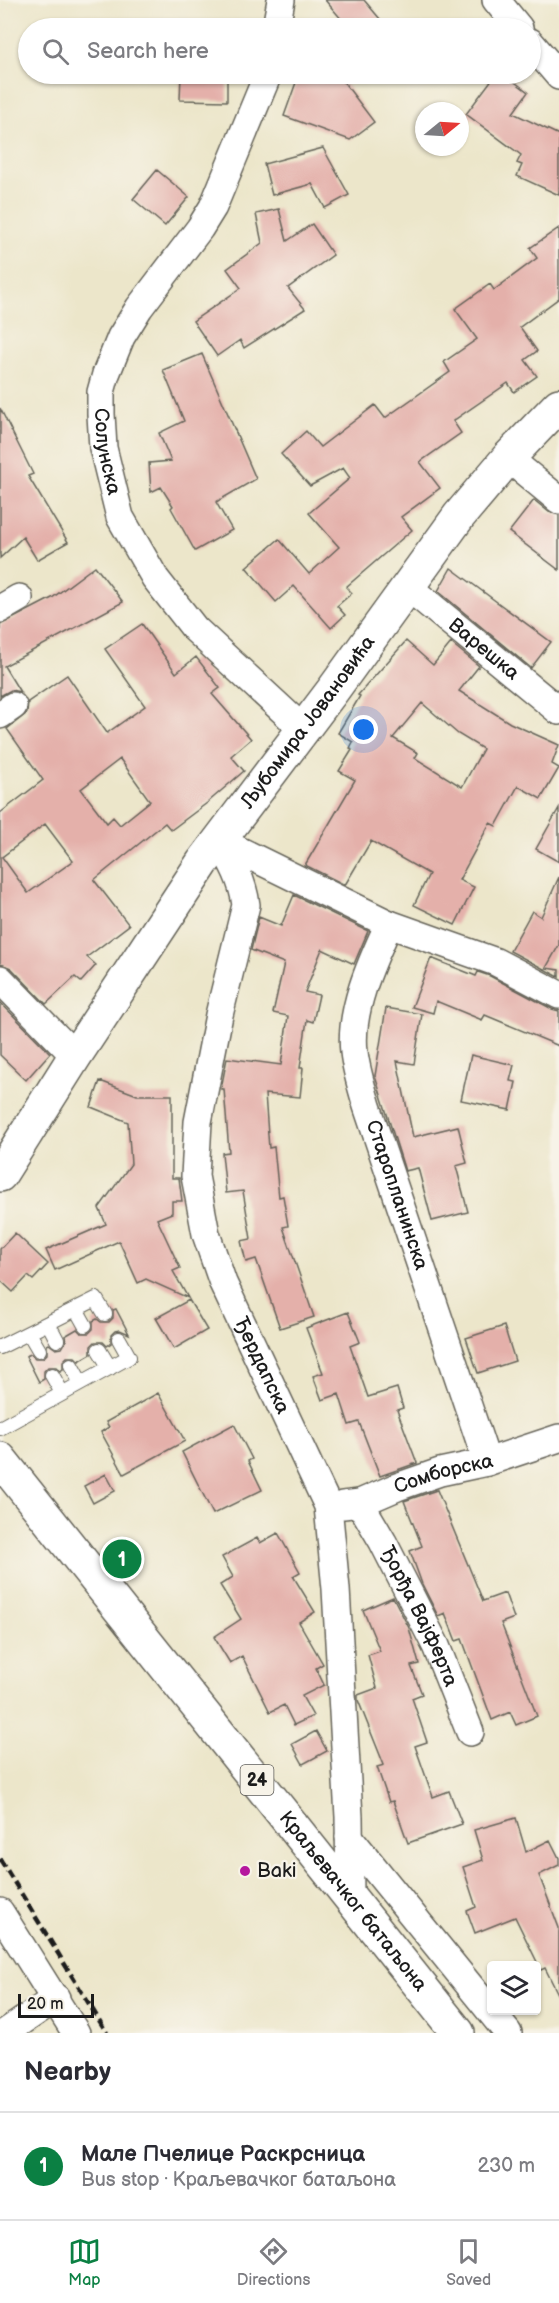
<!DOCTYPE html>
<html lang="en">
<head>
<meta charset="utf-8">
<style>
  body { margin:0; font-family:"Balsamiq Sans",sans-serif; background:#f7f7f7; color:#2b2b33 }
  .controls { position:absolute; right:18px; bottom:18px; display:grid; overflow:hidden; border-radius:6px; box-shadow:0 2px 4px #0004 }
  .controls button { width:54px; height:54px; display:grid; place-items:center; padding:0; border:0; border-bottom:2px solid #e1e1e2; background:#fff; color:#2b2b33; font:30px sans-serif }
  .compass { position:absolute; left:415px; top:102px; width:54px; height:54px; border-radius:50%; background:#fff; box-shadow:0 2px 4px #0004; rotate:72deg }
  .scale { position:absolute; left:18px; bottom:15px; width:76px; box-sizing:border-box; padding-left:6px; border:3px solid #1c1c1c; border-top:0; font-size:16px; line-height:21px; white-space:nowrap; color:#1c1c1c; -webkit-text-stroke:4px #f7f3e8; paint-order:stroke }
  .you { position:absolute; left:364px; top:730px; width:21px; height:21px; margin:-15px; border:4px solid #fff; border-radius:50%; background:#1a73e8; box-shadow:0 0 0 9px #1a73e833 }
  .badge { display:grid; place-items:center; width:39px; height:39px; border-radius:50%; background:#0b8043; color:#fff; font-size:20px; font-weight:700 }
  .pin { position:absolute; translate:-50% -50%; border:3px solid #fff; box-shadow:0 2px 6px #0006 }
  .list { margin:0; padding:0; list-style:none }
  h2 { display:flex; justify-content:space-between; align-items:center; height:78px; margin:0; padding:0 24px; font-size:26px }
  h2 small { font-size:20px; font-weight:400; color:#7c7c81 }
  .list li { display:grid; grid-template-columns:39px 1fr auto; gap:18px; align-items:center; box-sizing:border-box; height:108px; padding:0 24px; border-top:2px solid #e1e1e2 }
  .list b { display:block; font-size:22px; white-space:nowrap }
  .list p { margin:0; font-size:20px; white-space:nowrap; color:#7c7c81 }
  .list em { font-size:20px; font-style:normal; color:#7c7c81 }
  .icon { flex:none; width:33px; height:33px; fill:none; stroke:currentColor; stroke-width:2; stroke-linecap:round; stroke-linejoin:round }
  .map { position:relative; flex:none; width:559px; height:2033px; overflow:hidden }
  .search { position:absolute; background:#fff; box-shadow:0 2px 4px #0004; left:18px; right:18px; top:18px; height:66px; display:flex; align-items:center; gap:15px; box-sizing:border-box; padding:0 21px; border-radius:33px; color:#7c7c81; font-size:22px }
  .sheet { height:186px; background:#fff }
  nav { display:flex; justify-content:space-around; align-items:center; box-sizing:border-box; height:84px; border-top:2px solid #e1e1e2; background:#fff; font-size:16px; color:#7c7c81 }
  nav a { display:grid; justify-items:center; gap:3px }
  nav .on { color:#0b8043 }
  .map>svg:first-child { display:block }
</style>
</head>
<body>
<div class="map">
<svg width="559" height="2033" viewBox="0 0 559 2033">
  <rect width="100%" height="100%" fill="#f7f3e8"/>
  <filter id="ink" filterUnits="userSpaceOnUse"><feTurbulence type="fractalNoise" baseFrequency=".0167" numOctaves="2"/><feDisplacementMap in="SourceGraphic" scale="12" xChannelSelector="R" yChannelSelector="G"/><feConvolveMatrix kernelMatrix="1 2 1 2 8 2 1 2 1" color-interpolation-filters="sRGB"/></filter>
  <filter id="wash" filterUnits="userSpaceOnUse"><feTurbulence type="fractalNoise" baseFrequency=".008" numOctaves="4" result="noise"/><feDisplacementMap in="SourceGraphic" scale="24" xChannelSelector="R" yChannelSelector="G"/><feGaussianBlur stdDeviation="1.35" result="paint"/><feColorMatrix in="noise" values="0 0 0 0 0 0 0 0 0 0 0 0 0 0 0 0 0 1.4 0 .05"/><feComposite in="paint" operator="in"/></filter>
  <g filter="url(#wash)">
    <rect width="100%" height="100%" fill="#ece6ca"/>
    <g id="blocks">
      <!-- building -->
      <path fill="#e4b0aa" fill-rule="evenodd" d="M325 0H364L380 19 369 28H349Z
        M181 74H227V101L180 100Z
        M299 74H321L343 81 374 122 350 140 284 116Z
        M496 74H504L528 92 513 113 559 135V195L517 176 522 165 517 163 521 155 466 114Z
        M323 148 349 195 325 208 312 184 272 195 264 164Z
        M157 170 189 197 165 226 133 199Z
        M279 209 287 241 312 224 333 255 288 288 305 309 244 348 240 340 217 356 193 321 241 288 227 269 262 243 256 214Z
        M559 228V298L520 327 537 351 525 360 537 376 514 392 508 383 453 421 461 433 420 462 440 488 401 517 412 530 346 587 352 593 337 606 345 615 331 628 294 586 276 602 246 567 279 539 309 574 339 547 309 513 350 478 343 468 310 486 281 454 306 431 320 447 375 405 385 418 450 372 444 362 477 339 455 309 490 284 494 290 537 258 530 248Z
        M202 354 256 479 216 502 232 530 195 551 171 508 173 506 161 487 151 492 149 463 171 461 159 433 184 421 163 370Z
        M0 408 33 474 28 476 68 542 37 560 23 537 0 558Z
        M534 500 549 512 559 515V570L509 532Z
        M95 566 123 602 4 666 20 692 11 690 0 696V625L52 598Z
        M451 568 551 642 531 668 438 591Z
        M142 624 176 673 196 657 220 688 212 694 251 739 231 756 244 771 207 803 171 830 165 823 94 880 129 925 87 957 96 965 81 982 75 977 46 1004 11 968 0 964V813L43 780 7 729 27 713 28 702 67 675 107 733 145 706 105 649ZM120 759 150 801 120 825 113 817 107 823 81 789ZM45 824 73 861 28 893 2 857Z
        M406 641 433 665 451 643 479 666 459 691 510 723 559 745 552 764 559 768 541 799 518 786 496 826 490 823 459 880 474 887 455 925 414 905 429 874 371 841 345 885 305 865 355 780 339 771 352 750 350 748 353 742 338 733 360 696 358 695ZM422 703 458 734 483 749 462 787 415 758 418 753 393 738Z
        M559 808V862L536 849Z
        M559 877V945L546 968 559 970V977L510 951 532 911 541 917Z
        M294 895 368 931 354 964 322 949 305 992 319 995 313 1022 307 1020 300 1068H303L300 1097 265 1094 269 1148 274 1147 279 1197 283 1196 288 1226 283 1227 314 1317 280 1328 256 1259 246 1262 241 1241 251 1239 243 1191 226 1193 222 1153 229 1152 224 1089H221L227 1058 281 1065 288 1016 273 1013 284 963 251 950 259 917 281 926Z
        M431 958 476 976 478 972 490 976 552 1009 559 1011V1046L485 1015 482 1020 436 1001 433 1013 412 1007Z
        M0 1002 50 1053 26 1080 0 1055Z
        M386 1008 422 1014 414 1064 397 1061 413 1137 458 1126 467 1163 456 1166 468 1212 432 1221 418 1168 405 1171 375 1076Z
        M471 1055 514 1065 510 1081 516 1082 510 1110 461 1100Z
        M100 1081 137 1095H172V1178H179L182 1201H172V1213L157 1219 180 1268 173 1271 188 1298 146 1279 138 1283 119 1241 55 1270 46 1250 106 1224 99 1208 131 1164 128 1122 91 1107Z
        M15 1233 48 1264 33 1280 28 1276 13 1292 0 1280V1249Z
        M189 1300 207 1330 174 1349 156 1318Z
        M116 1309 129 1334 120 1330 115 1331 111 1335V1343L107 1346 103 1342H95L91 1346V1354L79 1361 75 1357H67L63 1361V1369L60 1371 56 1367H48L44 1371V1379L39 1382 26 1356 31 1354 35 1358H43L47 1354V1345L49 1344 56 1349 62 1348 66 1341 65 1336 77 1329 81 1333H89L93 1329V1321L97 1319 101 1322H109L113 1318V1310Z
        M348 1312 360 1342 350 1346 368 1397 397 1388 403 1408 397 1410 417 1463 380 1476 359 1422 349 1425 339 1394 322 1400 313 1376 323 1373 306 1328Z
        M504 1326 515 1361 478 1373 466 1338Z
        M158 1393 185 1441 124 1474 101 1432 109 1427 106 1422Z
        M234 1424 252 1459 248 1461 262 1490 213 1514 182 1452Z
        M106 1474 115 1491 93 1503 84 1486Z
        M437 1490 483 1601 505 1593 514 1618 501 1623 537 1716 516 1725 510 1712 492 1720 462 1639 456 1641 445 1613 438 1616 422 1584 410 1551 422 1546 404 1501Z
        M278 1533 300 1572 293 1576 315 1612 299 1622 323 1664 316 1668 324 1685 302 1696 313 1716 294 1725 284 1705 270 1712 242 1656 230 1663 214 1637 241 1619 220 1585 233 1577 222 1557 257 1538 260 1543Z
        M393 1597 409 1628 419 1664 411 1666 422 1694 412 1698 427 1742 415 1746 433 1797 449 1791 462 1824 408 1843 393 1801 389 1802 377 1767 384 1765 358 1700V1695L377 1688 368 1655 380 1651 363 1610Z
        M316 1731 327 1751 303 1764 292 1744Z
        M516 1818 526 1852 550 1840 559 1858V1865L539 1875 559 1928V1996L545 1968 541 1970 515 1917 475 1933 467 1911 476 1907 463 1867 483 1860 474 1830Z"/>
    </g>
  </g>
  <g filter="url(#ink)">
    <use href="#blocks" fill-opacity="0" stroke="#656359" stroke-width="1.5"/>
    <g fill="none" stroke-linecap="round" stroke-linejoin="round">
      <defs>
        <path id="service" d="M76 1309 85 1325
          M48 1323 57 1340
          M29 1333 39 1350
          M0 1347 96 1299 105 1314
          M99 1350 110 1368
          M71 1365 81 1383
          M52 1375 62 1393
          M0 1428 129 1357 119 1339"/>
        <g id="minor">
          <path d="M496 0 519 28"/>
          <path d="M276 28 281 0"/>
          <path d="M530 42 559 76"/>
          <path id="s1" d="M268 74 213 207 200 228 139 308 121 337 106 374 101 392V414L103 448 120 517 155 578 195 629 304 730"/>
          <path d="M508 458 559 500"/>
          <path id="s2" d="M408 587 559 711"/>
          <path d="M0 609 19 598"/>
          <path d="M0 715 13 706"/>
          <path id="s3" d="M220 841C232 862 243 881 246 905L219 1015 198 1122 195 1176 206 1234 223 1283 328 1506 336 1589 349 1817 350 1896"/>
          <path d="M220 841 389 924 496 962 559 995"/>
          <path id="s4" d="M389 924C372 961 349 1010 354 1052 356 1070 362 1089 367 1106L487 1462"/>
          <path d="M0 979 75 1056"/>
          <path id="s5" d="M360 1503 383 1542 436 1646 470 1732"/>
          <path id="s6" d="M343 1505 360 1503 397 1487 440 1472 487 1462 559 1438"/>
          <path d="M349 1837 508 2033"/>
          <path d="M0 1912 76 2033"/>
          <path d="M5 2033 56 1998"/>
        </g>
        <g id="tertiary">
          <path id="s7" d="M0 1175 75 1056 203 862 333 690 459 516 508 458 559 405"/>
        </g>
        <g id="primary">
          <path id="s8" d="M0 1459 458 2033"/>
        </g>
      </defs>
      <!-- service casing -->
      <use href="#service" stroke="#656359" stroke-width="16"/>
      <!-- minor casing -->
      <use href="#minor" stroke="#656359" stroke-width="30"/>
      <!-- tertiary casing -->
      <use href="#tertiary" stroke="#656359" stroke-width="36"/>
      <!-- primary casing -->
      <use href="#primary" stroke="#656359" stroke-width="36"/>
      <!-- service -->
      <use href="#service" stroke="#fff" stroke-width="14"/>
      <!-- minor -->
      <use href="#minor" stroke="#fff" stroke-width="27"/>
      <!-- tertiary -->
      <use href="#tertiary" stroke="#fff" stroke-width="33"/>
      <!-- primary -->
      <use href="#primary" stroke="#fff" stroke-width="33"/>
      <!-- rail -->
      <path stroke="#1c1c1c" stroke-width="4.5" stroke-dasharray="9 4.5" stroke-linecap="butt" d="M0 1859 107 2033"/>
    </g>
  </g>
  <!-- markers -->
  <circle fill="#b5179e" stroke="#f7f3e8" stroke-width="2" cx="245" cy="1871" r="6"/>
  <g text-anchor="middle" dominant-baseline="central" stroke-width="4.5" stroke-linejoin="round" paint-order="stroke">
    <!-- shield labels -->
    <rect fill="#f7f3e8" stroke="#5e5c59" stroke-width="1.5" x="240.5" y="1765" width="33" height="30" rx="4.5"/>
    <g font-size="18" font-weight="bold" fill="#1c1c1c">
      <text x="257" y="1780">24</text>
    </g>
    <!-- street labels -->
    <g font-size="20" fill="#1c1c1c" stroke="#f7f3e8">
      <text stroke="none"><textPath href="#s1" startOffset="422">Солунска</textPath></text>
      <text stroke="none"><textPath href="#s2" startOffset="98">Варешка</textPath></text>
      <text stroke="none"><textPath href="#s7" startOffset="548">Љубомира Јовановића</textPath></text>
      <text stroke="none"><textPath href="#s4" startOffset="284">Старопланинска</textPath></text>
      <text stroke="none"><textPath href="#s3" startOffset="548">Ђердапска</textPath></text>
      <text stroke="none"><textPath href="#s6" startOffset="106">Сомборска</textPath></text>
      <text stroke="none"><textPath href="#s5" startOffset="128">Ђорђа Вајферта</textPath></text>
      <text stroke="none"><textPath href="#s8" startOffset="566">Краљевачког батаљона</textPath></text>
    </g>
    <!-- poi labels -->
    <g font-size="20" fill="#1c1c1c" stroke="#f7f3e8" text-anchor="start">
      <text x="257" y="1871">Baki</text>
    </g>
  </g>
</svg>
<div class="controls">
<button><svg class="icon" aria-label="layers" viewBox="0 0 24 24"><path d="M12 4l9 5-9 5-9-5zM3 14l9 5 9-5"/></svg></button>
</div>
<svg class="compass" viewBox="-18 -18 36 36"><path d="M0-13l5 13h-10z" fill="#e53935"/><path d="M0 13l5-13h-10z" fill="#7c7c81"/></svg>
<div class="scale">20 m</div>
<div class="you"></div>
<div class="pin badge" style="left:122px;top:1559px">1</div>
<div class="search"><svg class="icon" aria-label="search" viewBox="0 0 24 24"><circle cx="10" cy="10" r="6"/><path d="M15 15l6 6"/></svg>Search here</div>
</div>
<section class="sheet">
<h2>Nearby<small></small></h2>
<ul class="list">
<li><span class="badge">1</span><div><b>Мале Пчелице Раскрсница</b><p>Bus stop · Краљевачког батаљона</p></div><em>230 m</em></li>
</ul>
</section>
<nav>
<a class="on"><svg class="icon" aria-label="map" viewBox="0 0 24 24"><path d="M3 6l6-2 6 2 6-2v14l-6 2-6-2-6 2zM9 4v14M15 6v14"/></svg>Map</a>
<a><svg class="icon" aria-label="directions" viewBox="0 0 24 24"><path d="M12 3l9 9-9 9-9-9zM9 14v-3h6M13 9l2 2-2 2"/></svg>Directions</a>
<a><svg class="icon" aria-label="saved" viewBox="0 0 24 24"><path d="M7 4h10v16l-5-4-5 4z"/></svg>Saved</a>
</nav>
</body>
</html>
